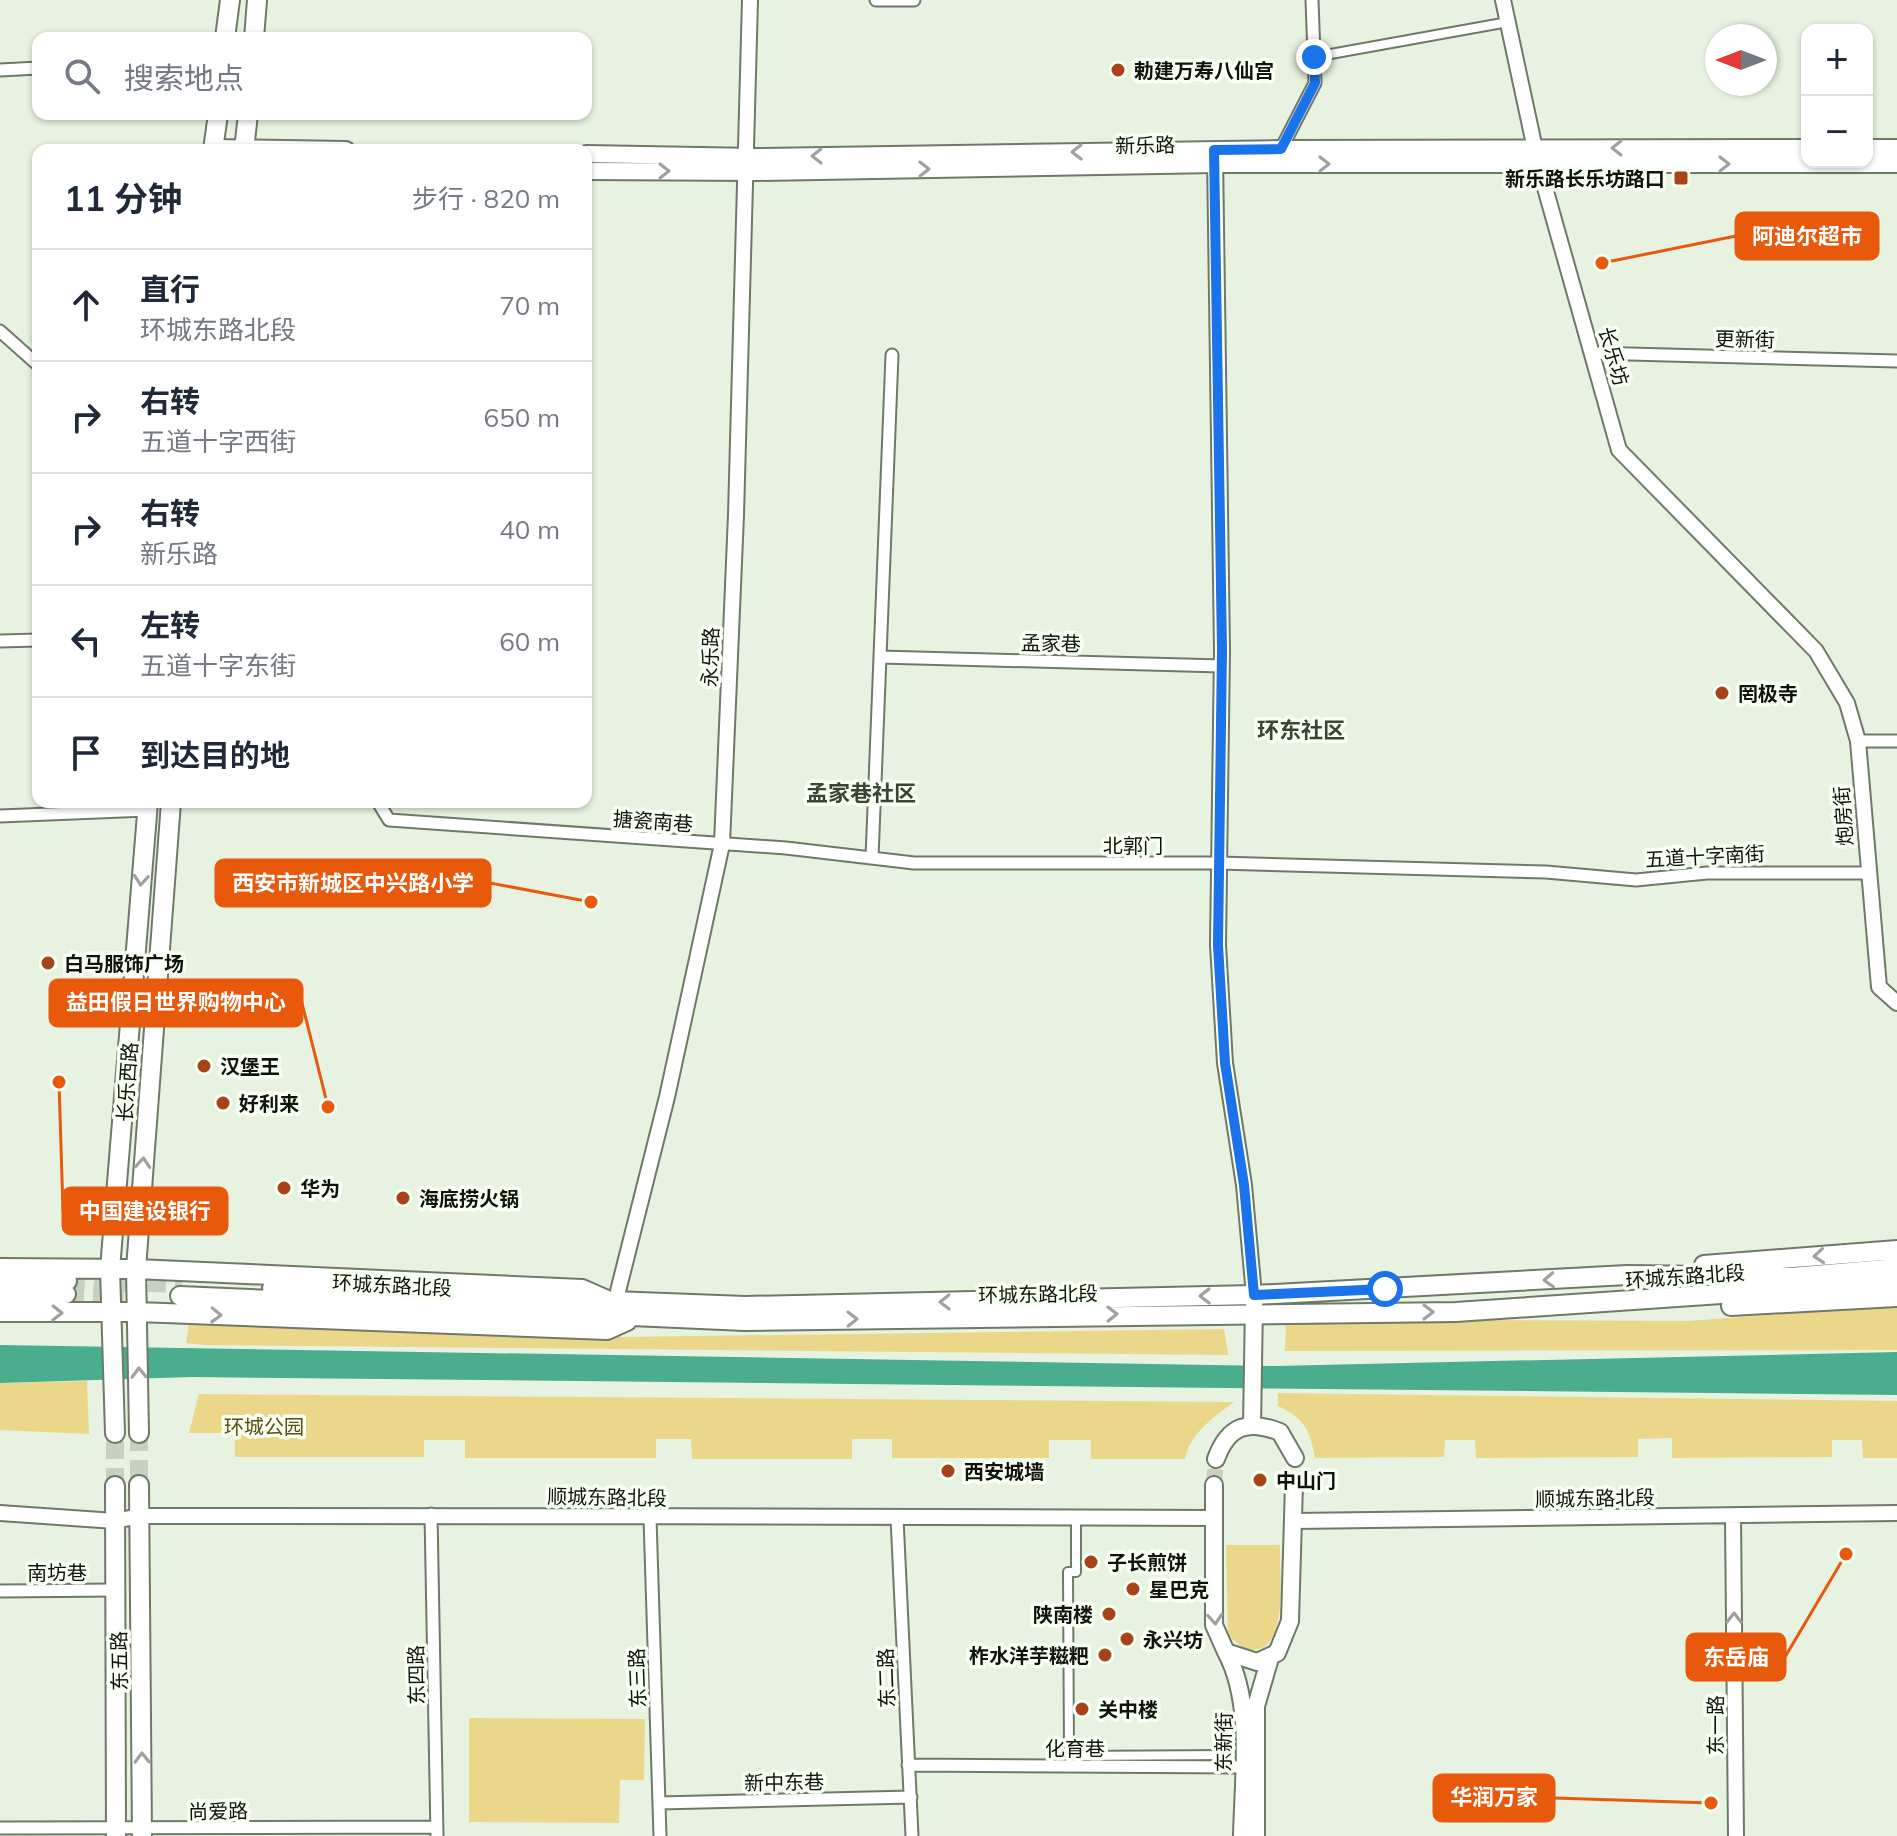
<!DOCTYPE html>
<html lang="zh">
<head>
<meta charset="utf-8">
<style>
  body { margin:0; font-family:Mulish,"Noto Sans SC",sans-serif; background:#f6f6f7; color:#1f2937 }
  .controls { position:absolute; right:24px; top:24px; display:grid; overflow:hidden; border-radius:16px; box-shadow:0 2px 6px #0004 }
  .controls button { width:72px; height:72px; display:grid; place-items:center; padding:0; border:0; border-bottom:2px solid #e0e1e3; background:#fff; color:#1f2937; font:40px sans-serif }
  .compass { position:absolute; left:1705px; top:24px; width:72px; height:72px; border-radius:50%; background:#fff; box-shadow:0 2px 6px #0004; rotate:270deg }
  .stop { position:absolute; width:24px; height:24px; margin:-18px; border:6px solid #1a73e8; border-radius:50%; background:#fff }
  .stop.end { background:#1a73e8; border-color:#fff; box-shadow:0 2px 8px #0008 }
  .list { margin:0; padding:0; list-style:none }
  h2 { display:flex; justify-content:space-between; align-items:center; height:104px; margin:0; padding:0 32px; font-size:34px }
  h2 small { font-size:26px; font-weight:400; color:#747a83 }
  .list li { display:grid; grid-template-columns:52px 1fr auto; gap:24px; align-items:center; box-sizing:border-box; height:112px; padding:0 32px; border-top:2px solid #e0e1e3 }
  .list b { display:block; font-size:30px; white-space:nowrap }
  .list p { margin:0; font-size:26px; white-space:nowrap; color:#747a83 }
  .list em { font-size:26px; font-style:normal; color:#747a83 }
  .icon { flex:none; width:44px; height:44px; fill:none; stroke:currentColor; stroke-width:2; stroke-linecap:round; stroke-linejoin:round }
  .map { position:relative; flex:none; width:1897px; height:1836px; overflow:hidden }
  .search { position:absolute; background:#fff; box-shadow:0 2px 6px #0004; left:32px; top:32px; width:560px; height:88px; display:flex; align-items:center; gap:20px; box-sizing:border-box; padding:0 28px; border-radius:16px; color:#747a83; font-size:30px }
  .panel { position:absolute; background:#fff; box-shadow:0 2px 6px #0004; left:32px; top:144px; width:560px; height:664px; border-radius:16px }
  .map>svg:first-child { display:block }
</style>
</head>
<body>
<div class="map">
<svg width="1897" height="1836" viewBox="0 0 1897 1836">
  <rect width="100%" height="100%" fill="#e7f3e0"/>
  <!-- green -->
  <path fill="#ebd789" d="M1897 1305V1350L1285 1351 1286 1319 1688 1321Z
    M189 1323 477 1329 623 1337 1224 1329 1228 1355 204 1345 186 1343Z
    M87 1381 89 1434 0 1430V1383Z
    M1278 1393 1897 1401V1458H1863L1862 1440H1832V1457L1672 1458V1438L1638 1439V1457L1476 1458 1475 1440H1445L1444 1457 1315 1458C1310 1430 1304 1418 1278 1406Z
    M199 1394 1234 1402C1215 1416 1189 1434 1185 1459H1091V1440H1049V1458H892V1439H852V1459H692L691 1439H656V1458H465V1440H424V1457H235V1438L225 1433H189Z
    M1226 1545H1280C1279 1573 1291 1660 1245 1649L1228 1636Z
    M469 1718 645 1719 644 1780H620L619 1823 469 1822Z"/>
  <!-- water -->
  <path fill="#4aad8e" d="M0 1345 1275 1366 1897 1352V1395L192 1377 0 1383Z"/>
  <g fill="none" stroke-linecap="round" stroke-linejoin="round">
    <!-- secondary-tunnel -->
    <path stroke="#c7d1c0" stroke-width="16" stroke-dasharray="16 8" stroke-linecap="butt" d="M1214 1485 1216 1459"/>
    <!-- primary-tunnel -->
    <path stroke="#c7d1c0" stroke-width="18" stroke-dasharray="18 9" stroke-linecap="butt" d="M67 1281 182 1284
      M66 1294 124 1295
      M139 1433V1485
      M115 1486V1433"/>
    <defs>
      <path id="pedestrian" d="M1314 57 1508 22
        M1076 1518V1572H1068L1069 1756 1225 1755"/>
      <path id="minor" d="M876 0H914
        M0 70 38 68
        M1281 149 1315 83 1312 0
        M0 331 38 365
        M1592 353 1897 361
        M0 641 38 640
        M880 657 1222 666
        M1858 741H1897
        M378 802 389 820 786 848 914 863H1219L1546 872 1636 880 1707 873H1866
        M0 816 147 810
        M872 858 892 355
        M431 1514 437 1836
        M650 1518 660 1836
        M897 1518 912 1836
        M0 1591 115 1590
        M908 1765 1242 1767
        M659 1803 911 1797
        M0 1828 437 1827"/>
      <path id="tertiary" d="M1503 0 1538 163 1619 450 1816 651 1847 703 1858 741 1879 987 1897 1003
        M1215 155 1222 650 1218 945 1225 1063 1244 1185 1254 1295
        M615 1303 667 1097 722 844 736 515 750 0
        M0 1513 115 1521 139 1516C498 1514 856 1518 1215 1518
        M1733 1517 1736 1836
        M1294 1521 1897 1513"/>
      <path id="secondary" d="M214 148 346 150
        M1867 148H1897
        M586 154 756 157 1281 149 1807 148
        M586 171 756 172 1216 164H1897
        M1252 1426 1254 1304
        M1216 1459C1228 1426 1247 1419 1280 1432L1295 1458
        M1214 1485V1625L1226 1652 1257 1662 1277 1653 1290 1621 1294 1484
        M1226 1652C1254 1704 1243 1778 1242 1836
        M1256 1836V1706L1270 1658"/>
      <path id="primary" d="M225 38 230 0
        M254 38 257 0
        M213 150 218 114
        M244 150 248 114
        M1704 1265 1897 1250
        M0 1268 136 1269 582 1289 605 1299
        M0 1281H67
        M272 1288 745 1306 1254 1295 1627 1275 1792 1277 1897 1268
        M0 1294H66
        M180 1296 745 1321 1456 1312 1897 1282
        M1731 1306 1897 1297
        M0 1312H138L607 1330 627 1321
        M115 1433 110 1269 148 802
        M139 1433 136 1269 171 802
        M139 1485 142 1836
        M115 1486 116 1836"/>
    </defs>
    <!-- pedestrian casing -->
    <use href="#pedestrian" stroke="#6e7967" stroke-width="12"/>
    <!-- minor casing -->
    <use href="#minor" stroke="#6e7967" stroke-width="15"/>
    <!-- tertiary casing -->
    <use href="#tertiary" stroke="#6e7967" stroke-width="18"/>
    <!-- secondary casing -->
    <use href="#secondary" stroke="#6e7967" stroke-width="20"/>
    <!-- primary casing -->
    <use href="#primary" stroke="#6e7967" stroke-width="22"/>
    <!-- pedestrian -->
    <use href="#pedestrian" stroke="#fff" stroke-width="8"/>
    <!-- minor -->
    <use href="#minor" stroke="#fff" stroke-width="11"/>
    <!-- tertiary -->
    <use href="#tertiary" stroke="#fff" stroke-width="14"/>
    <!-- secondary -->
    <use href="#secondary" stroke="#fff" stroke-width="16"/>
    <!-- primary -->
    <use href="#primary" stroke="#fff" stroke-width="18"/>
  </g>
  <!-- one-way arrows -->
  <defs><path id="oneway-chevron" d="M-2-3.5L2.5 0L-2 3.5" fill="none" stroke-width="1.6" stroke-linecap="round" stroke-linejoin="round" transform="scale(2)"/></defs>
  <g stroke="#9fa19e">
    <use href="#oneway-chevron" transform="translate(1617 148) rotate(180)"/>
    <use href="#oneway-chevron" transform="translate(1077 152) rotate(179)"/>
    <use href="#oneway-chevron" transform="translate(817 156) rotate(179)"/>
    <use href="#oneway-chevron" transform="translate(1324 164)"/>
    <use href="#oneway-chevron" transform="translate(1724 164)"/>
    <use href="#oneway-chevron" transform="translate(924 169) rotate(-1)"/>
    <use href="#oneway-chevron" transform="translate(664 171)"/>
    <use href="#oneway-chevron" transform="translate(141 880) rotate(95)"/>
    <use href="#oneway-chevron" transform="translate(143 1163) rotate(-86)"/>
    <use href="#oneway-chevron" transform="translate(1819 1256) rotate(175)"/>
    <use href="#oneway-chevron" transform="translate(1549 1280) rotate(177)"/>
    <use href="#oneway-chevron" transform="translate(1205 1296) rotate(179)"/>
    <use href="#oneway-chevron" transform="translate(945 1302) rotate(179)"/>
    <use href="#oneway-chevron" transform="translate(1428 1312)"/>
    <use href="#oneway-chevron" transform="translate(57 1313) rotate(1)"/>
    <use href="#oneway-chevron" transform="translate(1112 1314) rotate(-1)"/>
    <use href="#oneway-chevron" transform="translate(216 1315) rotate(2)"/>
    <use href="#oneway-chevron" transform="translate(852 1319) rotate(-1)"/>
    <use href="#oneway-chevron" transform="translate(139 1373) rotate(-91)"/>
    <use href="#oneway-chevron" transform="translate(1734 1618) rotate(-90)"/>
    <use href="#oneway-chevron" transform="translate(1215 1619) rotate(86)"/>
    <use href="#oneway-chevron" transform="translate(142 1758) rotate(-91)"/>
  </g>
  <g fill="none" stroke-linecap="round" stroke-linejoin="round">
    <!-- route -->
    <path stroke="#1a73e8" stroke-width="10" d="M1314 57 1315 83 1281 149 1214 150 1222 650 1218 945 1225 1063 1244 1185 1254 1295 1385 1289"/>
  </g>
  <!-- markers -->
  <g fill="#a84218" stroke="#f8fff3" stroke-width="3">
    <circle cx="1118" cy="70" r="8"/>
    <rect x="1673" y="170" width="16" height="16" rx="4"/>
    <circle cx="1722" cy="693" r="8"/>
    <circle cx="48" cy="963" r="8"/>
    <circle cx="204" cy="1066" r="8"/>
    <circle cx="223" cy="1103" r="8"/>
    <circle cx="284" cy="1188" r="8"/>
    <circle cx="403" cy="1198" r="8"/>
    <circle cx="948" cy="1471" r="8"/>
    <circle cx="1260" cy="1480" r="8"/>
    <circle cx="1091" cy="1562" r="8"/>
    <circle cx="1133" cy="1589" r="8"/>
    <circle cx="1109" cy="1614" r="8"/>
    <circle cx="1127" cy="1639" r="8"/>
    <circle cx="1105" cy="1655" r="8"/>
    <circle cx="1082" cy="1709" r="8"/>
  </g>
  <g text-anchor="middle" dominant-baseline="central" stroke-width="7" stroke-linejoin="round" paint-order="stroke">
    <!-- poi labels -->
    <g font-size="20" font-weight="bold" fill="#0f130c" stroke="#f8fff3" text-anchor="start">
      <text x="1134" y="70">勅建万寿八仙宫</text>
      <text x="1665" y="178" text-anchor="end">新乐路长乐坊路口</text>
      <text x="1738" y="693">罔极寺</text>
      <text x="64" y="963">白马服饰广场</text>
      <text x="220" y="1066">汉堡王</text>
      <text x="239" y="1103">好利来</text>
      <text x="300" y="1188">华为</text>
      <text x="419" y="1198">海底捞火锅</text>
      <text x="964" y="1471">西安城墙</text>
      <text x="1276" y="1480">中山门</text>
      <text x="1107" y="1562">子长煎饼</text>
      <text x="1149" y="1589">星巴克</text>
      <text x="1093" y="1614" text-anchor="end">陕南楼</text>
      <text x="1143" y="1639">永兴坊</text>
      <text x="1089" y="1655" text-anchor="end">柞水洋芋糍粑</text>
      <text x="1098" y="1709">关中楼</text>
    </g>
    <!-- street labels -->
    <g font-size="20" fill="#0f130c" stroke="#f8fff3">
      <text transform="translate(1145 145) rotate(-1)">新乐路</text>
      <text transform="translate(1745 339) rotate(1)">更新街</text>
      <text transform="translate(1614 356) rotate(74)">长乐坊</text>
      <text transform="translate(1051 643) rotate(1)">孟家巷</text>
      <text transform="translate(710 657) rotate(-88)">永乐路</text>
      <text transform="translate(1843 816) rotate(-94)">炮房街</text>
      <text transform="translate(653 821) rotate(4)">搪瓷南巷</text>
      <text x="1133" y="845">北郭门</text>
      <text transform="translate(1705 856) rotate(-3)">五道十字南街</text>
      <text transform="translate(127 1082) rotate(-86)">长乐西路</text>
      <text transform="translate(1685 1276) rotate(-4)">环城东路北段</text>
      <text transform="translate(392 1285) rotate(3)">环城东路北段</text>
      <text transform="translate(1038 1294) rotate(-1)">环城东路北段</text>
      <text transform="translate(607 1497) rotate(1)">顺城东路北段</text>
      <text transform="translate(1595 1498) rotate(-1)">顺城东路北段</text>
      <text x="57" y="1572">南坊巷</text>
      <text transform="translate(119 1661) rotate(-91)">东五路</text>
      <text transform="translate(416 1675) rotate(-91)">东四路</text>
      <text transform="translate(637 1678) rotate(-92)">东三路</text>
      <text transform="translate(886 1678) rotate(-92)">东二路</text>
      <text transform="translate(1715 1725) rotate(-90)">东一路</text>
      <text transform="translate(1223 1742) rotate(-90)">东新街</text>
      <text x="1075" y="1748">化育巷</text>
      <text transform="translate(784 1782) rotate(-1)">新中东巷</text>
      <text transform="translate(218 1811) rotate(-1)">尚爱路</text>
    </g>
    <!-- park labels -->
    <g font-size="20" fill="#5d4f10" stroke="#f8fff3">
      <text x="264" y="1426">环城公园</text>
    </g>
    <!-- neighbourhood labels -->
    <g font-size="22" font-weight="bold" fill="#3a4434" stroke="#f8fff3">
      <text x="1301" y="730">环东社区</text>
      <text x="861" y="793">孟家巷社区</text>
    </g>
  </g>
  <!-- callouts -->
  <path fill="none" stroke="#e8590c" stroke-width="3" d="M1602 263L1736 236M591 902L490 883M328 1107L302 1003M59 1082L63 1211M1846 1554L1785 1657M1711 1803L1554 1798"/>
  <g fill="#e8590c" stroke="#f8fff3" stroke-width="3">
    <circle cx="1602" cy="263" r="8"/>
    <circle cx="591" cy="902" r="8"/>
    <circle cx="328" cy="1107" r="8"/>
    <circle cx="59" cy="1082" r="8"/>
    <circle cx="1846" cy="1554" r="8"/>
    <circle cx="1711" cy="1803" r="8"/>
  </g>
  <g fill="#e8590c" stroke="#e8590c" stroke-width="3">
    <rect x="1736" y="213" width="142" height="46" rx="8"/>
    <rect x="216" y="860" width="274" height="46" rx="8"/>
    <rect x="50" y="980" width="252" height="46" rx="8"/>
    <rect x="63" y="1188" width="164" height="46" rx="8"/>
    <rect x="1687" y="1634" width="98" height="46" rx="8"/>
    <rect x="1434" y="1775" width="120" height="46" rx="8"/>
  </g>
  <g font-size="22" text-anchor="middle" font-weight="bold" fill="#fff">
    <text x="1807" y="244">阿迪尔超市</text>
    <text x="353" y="891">西安市新城区中兴路小学</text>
    <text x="176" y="1010">益田假日世界购物中心</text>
    <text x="145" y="1219">中国建设银行</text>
    <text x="1736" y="1665">东岳庙</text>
    <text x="1494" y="1805">华润万家</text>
  </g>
</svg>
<div class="controls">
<button>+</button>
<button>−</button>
</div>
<svg class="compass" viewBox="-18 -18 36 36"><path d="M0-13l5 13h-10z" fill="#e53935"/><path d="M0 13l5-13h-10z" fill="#747a83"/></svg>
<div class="stop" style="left:1385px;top:1289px"></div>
<div class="stop end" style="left:1314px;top:57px"></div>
<div class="search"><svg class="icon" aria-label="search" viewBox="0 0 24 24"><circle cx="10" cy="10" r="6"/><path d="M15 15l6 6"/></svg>搜索地点</div>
<section class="panel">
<h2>11 分钟<small>步行 · 820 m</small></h2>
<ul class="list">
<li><svg class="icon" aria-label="ahead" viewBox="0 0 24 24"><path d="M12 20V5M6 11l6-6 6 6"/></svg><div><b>直行</b><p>环城东路北段</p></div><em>70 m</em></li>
<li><svg class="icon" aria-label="right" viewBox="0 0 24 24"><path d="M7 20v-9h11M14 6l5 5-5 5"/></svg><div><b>右转</b><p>五道十字西街</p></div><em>650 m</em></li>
<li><svg class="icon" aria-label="right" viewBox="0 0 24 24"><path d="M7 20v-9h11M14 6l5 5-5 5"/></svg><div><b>右转</b><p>新乐路</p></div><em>40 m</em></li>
<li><svg class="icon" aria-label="left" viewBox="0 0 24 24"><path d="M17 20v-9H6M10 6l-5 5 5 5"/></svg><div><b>左转</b><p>五道十字东街</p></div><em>60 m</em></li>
<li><svg class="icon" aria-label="arrive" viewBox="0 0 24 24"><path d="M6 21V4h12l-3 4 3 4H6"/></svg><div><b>到达目的地</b></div></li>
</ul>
</section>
</div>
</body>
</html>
